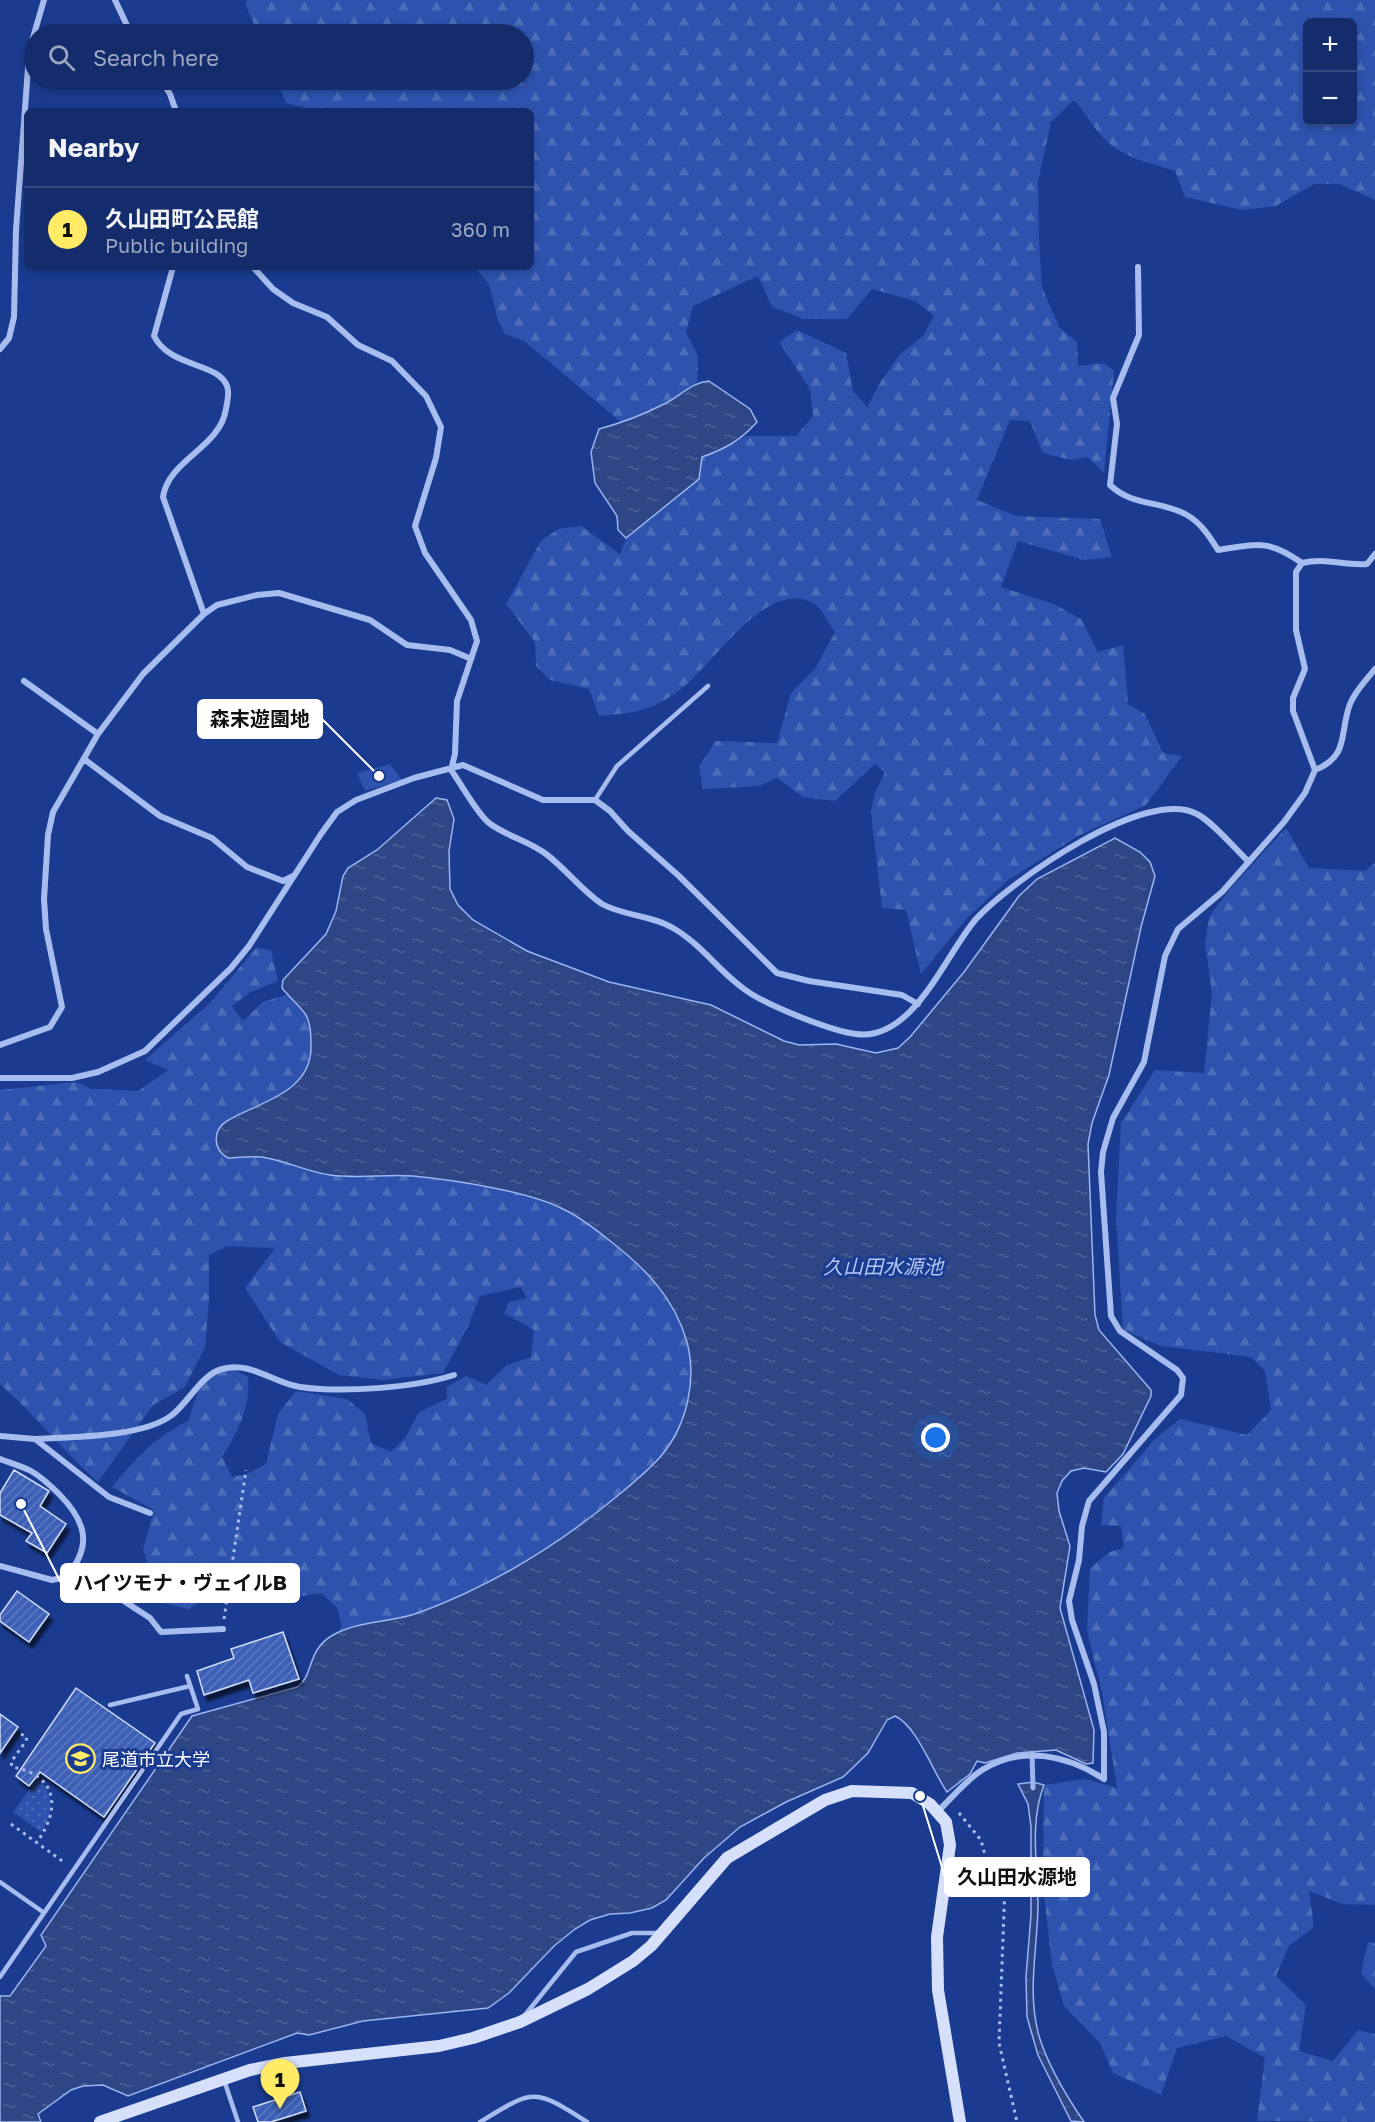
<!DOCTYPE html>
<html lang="en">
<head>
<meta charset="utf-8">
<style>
  body { margin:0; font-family:"Golos Text","Noto Sans JP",sans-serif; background:#1d3472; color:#f1f3f6 }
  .controls { position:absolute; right:18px; top:18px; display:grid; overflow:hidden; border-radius:9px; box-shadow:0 3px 9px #0003 }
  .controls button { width:54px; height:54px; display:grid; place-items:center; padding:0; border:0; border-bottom:2px solid #33487f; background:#142c6c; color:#f1f3f6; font:30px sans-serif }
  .you { position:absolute; left:936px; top:1438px; width:21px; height:21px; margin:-15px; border:4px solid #fff; border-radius:50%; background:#1a73e8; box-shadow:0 0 0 9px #1a73e833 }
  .badge { display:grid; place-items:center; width:39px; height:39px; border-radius:50%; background:#ffeb66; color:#111; font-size:20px; font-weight:700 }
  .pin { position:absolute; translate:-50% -50px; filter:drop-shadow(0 2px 3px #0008) }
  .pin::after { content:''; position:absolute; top:32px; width:21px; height:18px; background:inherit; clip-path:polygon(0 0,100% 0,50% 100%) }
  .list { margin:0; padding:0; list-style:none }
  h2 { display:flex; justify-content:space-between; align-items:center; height:78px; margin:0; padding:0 24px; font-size:26px }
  h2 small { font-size:20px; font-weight:400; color:#9da7c2 }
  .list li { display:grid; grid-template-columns:39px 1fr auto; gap:18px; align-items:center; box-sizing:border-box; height:84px; padding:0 24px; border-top:2px solid #33487f }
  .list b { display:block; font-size:22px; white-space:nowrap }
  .list p { margin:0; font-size:20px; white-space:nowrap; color:#9da7c2 }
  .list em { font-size:20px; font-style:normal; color:#9da7c2 }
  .icon { flex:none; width:33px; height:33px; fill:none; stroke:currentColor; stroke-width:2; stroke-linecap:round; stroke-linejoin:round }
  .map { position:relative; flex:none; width:1375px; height:2122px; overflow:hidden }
  .search { position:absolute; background:#142c6c; box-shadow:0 3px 9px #0003; left:24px; top:24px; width:510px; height:66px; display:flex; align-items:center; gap:15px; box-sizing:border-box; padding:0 21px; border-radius:33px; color:#9da7c2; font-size:22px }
  .panel { position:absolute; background:#142c6c; box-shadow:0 3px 9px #0003; left:24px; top:108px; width:510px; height:162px; border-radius:9px }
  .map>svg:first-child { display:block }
</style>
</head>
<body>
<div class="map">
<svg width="1375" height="2122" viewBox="0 0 1375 2122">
  <defs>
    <pattern id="grass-dots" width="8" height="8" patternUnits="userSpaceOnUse" patternTransform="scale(1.5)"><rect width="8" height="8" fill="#2d53ae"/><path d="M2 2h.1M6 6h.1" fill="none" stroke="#4c6dba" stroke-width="1.8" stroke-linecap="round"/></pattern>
    <pattern id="forest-firs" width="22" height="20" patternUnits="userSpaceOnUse" patternTransform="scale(1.5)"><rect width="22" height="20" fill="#2d53ae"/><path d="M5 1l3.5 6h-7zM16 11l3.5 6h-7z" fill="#4c6dba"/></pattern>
    <pattern id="water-ripples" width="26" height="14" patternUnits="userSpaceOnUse" patternTransform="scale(1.5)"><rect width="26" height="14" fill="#2e4686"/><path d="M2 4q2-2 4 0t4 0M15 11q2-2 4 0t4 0" fill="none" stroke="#4d6298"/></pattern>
    <pattern id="building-hatch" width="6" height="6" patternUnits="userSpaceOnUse" patternTransform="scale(1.5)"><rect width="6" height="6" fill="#3e61b6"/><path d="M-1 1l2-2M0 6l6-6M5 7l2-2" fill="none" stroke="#5b79c1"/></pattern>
    <filter id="shadow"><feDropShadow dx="3.5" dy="6" stdDeviation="1.5" flood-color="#0009"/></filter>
  </defs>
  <rect width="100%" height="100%" fill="#1a3b90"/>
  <!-- grass -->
  <path fill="url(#grass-dots)" d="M37 1779C55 1792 53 1815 41 1832L13 1812Z"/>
  <!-- forest -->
  <path fill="url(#forest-firs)" fill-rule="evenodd" d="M247 0H1375V200L1339 184H1314L1276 206 1242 210 1185 197 1175 171C1148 162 1120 158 1100 134 1090 123 1085 111 1074 100L1051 122 1038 182 1039 241 1042 287 1059 327 1077 342 1078 366 1104 363 1114 371 1104 473 1088 457 1071 460 1043 453 1030 421 1010 420 977 500 1017 516 1100 519 1112 557 1084 560 1018 541 1001 587 1054 604 1081 619 1098 652 1123 645 1128 704 1145 714 1163 753 1182 756 1146 805 1078 836 1008 880 967 918 921 974 906 910 882 908 871 812 875 793 885 772 875 764 835 801 803 797 777 778 759 786 703 789 699 766 716 741 777 743 791 693 815 669 835 632C829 624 821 607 813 603 764 577 711 670 676 693 648 712 632 713 599 716L589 689 550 680 536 666 535 642 506 604 541 541 558 529 581 526 620 554 626 538 699 479 702 457 722 450 744 436H796L813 416 810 389 779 342 797 330 846 353 853 391 867 407 880 383 900 354 923 336 934 316 915 301 872 289 847 319H803L772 307 758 276 693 306 686 332 698 356 697 383 667 403 622 423 524 341 505 334 498 320 489 284 474 267H531V111H319L286 103 276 80H524V34H258L246 6ZM1308 22H1352V122H1308Z
    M1286 828 1309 868 1365 871 1375 863V1905L1343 1904 1309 1891 1314 1927 1289 1946 1276 1976 1306 2005 1299 2051 1333 2061 1358 2030 1375 2034V2122L1257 2121 1265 2058 1226 2036 1177 2048 1161 2095 1113 2073 1100 2043 1064 2006 1052 1965 1044 1894 1068 1883 1043 1865 1044 1785 1085 1779 1117 1788 1102 1692 1087 1631 1090 1568 1110 1552 1124 1548 1121 1526 1101 1525 1104 1498 1155 1439 1180 1419 1247 1435 1271 1410 1265 1371 1251 1357 1161 1346 1123 1330 1116 1216 1121 1123 1155 1070 1204 1073 1212 993 1205 943 1209 917 1230 889Z
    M256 948 271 950 278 981 249 993 232 1006 243 1021 263 1002 289 994V982L380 1153 609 1216 671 1292 711 1396 576 1560 324 1653 342 1627 337 1608 322 1593 301 1596 270 1586 234 1600 216 1593 188 1609 134 1596 152 1574 143 1550 154 1510 112 1487C135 1459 155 1437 188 1421L202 1380 230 1368 248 1377C251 1406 237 1434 222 1457L232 1477 247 1474 266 1464 278 1414 296 1391 347 1399 365 1414 371 1443 391 1452 405 1438 419 1412 447 1399V1387L466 1376 486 1385 507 1365 531 1357 534 1330 504 1313 509 1302 527 1298 521 1287 480 1296 468 1326 443 1373 383 1380 339 1375 280 1342 245 1288 275 1248 227 1246 209 1255V1300L205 1347 185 1387 153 1405 98 1482C63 1451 35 1415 0 1384V1090L77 1082 91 1089 138 1091 168 1070 145 1060 210 1003Z
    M1368 1942 1375 1943V1989L1361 1973Z"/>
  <!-- park -->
  <path fill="#2d53ae" d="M390 764 402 780 365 791 357 773Z"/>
  <!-- water -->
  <path fill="url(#water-ripples)" stroke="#9bb5f1" stroke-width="1.5" d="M709 381 750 409 757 422C741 440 725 449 702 457L699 479 626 538 618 530 617 516 595 483 591 452 599 429C621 423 643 415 664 404 681 396 690 383 709 381Z
    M436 798 447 800 454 819 449 851 450 889 458 905 473 920 527 951 609 982 711 1005 784 1041 799 1045 836 1044 876 1053 898 1048 910 1037 964 972 1019 896 1037 879 1115 838 1140 852 1150 862 1155 876 1141 927 1109 1075 1092 1123 1088 1144 1095 1315 1099 1330 1151 1390V1396L1123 1454 1106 1472 1084 1468 1071 1471 1062 1481 1057 1493 1059 1511 1070 1546 1060 1608 1094 1730 1093 1763 1086 1764 1056 1750 1017 1753 985 1763 977 1761 970 1774 947 1792C933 1772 917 1726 895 1716L887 1720 868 1753 843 1777 786 1802 740 1827 704 1858 666 1900 652 1908 630 1913 610 1914 590 1920 575 1929 554 1946 509 1993 488 2008 363 2021 309 2035 297 2033 128 2096 103 2085 83 2086 71 2090 38 2114 41 2122H0V1996H10L46 1946 41 1935 192 1716 297 1687C314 1677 306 1650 333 1635 360 1620 390 1623 418 1613 489 1587 558 1545 616 1497 632 1484 648 1471 661 1456 687 1425 697 1381 687 1342 674 1297 645 1268 609 1240 594 1228 580 1217 563 1209 527 1191 454 1180 413 1176 386 1174 358 1179 330 1175 309 1172 288 1162 267 1158 254 1155 241 1158 228 1158 213 1150 212 1130 227 1121 259 1102 311 1093 311 1047 311 1036 311 1025 306 1015 300 1006 289 997 282 988L283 980 326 934 336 911 343 876 348 868 377 850Z
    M1033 1782 1044 1785C1029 1823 1038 1868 1038 1908 1037 1951 1027 1993 1039 2036 1048 2066 1067 2097 1084 2122L1071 2121 1038 2055 1027 2017 1026 1977 1031 1915V1827L1028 1804 1018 1784Z"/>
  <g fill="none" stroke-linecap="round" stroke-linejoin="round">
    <!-- stream -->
    <path stroke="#9bb5f1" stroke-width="5" d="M1032 1753 1033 1788"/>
  </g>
  <!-- building -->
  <path fill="url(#building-hatch)" stroke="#cfdcfa" stroke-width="1.5" filter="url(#shadow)" d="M14 1470 49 1491 40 1506 66 1524 47 1553 26 1541 32 1533 0 1515V1493Z
    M17 1591 49 1614 29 1642 0 1621V1615Z
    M283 1632 299 1679 253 1693 249 1680 204 1695 197 1671 234 1658 231 1649Z
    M76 1688 155 1743 104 1817 40 1772 29 1786 16 1776Z
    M0 1714 18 1727 0 1753Z
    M300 2092 306 2111 271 2122H258L253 2107Z"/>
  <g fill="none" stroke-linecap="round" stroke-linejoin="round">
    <!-- path -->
    <path stroke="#a8bdef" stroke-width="3" stroke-dasharray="3 4.5" stroke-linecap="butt" d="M224 1619 246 1470
      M21 1734 27 1737 26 1741 11 1762 12 1767C58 1775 61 1809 37 1842
      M959 1813 981 1840 990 1874 1005 1885 999 2043 1017 2122
      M11 1824 65 1863"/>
    <!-- lane -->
    <path stroke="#a8bdef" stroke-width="4.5" d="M595 800 617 766 708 686
      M110 1705 190 1686
      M0 1882 43 1912
      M0 1977 181 1714 198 1709 187 1676
      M525 2015 576 1952 632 1933H661
      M224 2080 238 2122
      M480 2122C533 2090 533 2087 587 2122"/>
    <!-- street -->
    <path stroke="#a8bdef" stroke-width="6" d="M115 0 131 34
      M161 80 170 94 176 111
      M173 267 154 336C170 368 218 362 227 386 230 393 227 402 226 409 220 448 168 460 163 497L204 614
      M253 267 273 289 293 303 327 317 358 345 392 361 426 396 441 427 436 458 415 526 425 553 471 620 477 641 457 701 455 754 451 770C462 785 476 812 489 823 506 836 529 841 546 854 566 869 581 890 602 904 623 916 652 915 673 928 703 945 724 978 753 995 775 1008 831 1031 856 1034 913 1042 945 955 976 919 1011 881 1146 786 1197 814 1214 823 1234 848 1249 862
      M1138 267 1139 335 1113 398 1117 424 1110 485C1133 507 1161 500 1187 515 1201 523 1210 537 1218 550 1257 544 1268 539 1302 563
      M0 349 9 338 14 317 16 230 28 68 32 41 44 0
      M24 681 98 734
      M84 759 160 816 212 838 247 867 283 881 293 876
      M1315 770C1350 756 1339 733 1350 704 1355 691 1367 679 1375 669
      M0 1045 50 1027 62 1007 46 929 44 899 48 835 53 812 98 734 143 674 204 614 217 605 257 595 279 593 370 620 407 645 450 650 469 658
      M0 1078H72L98 1072 145 1051 231 968 249 946 321 834 337 812 356 800 414 778 463 765 543 800H595L610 811 628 831 679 876 777 973 809 981 902 995 918 1004
      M0 1436 35 1439 109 1497 150 1513
      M35 1439C72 1437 144 1437 172 1415 188 1403 202 1374 222 1369 251 1361 273 1383 300 1387 343 1393 413 1388 454 1375
      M0 1459C10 1463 22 1466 31 1471 42 1477 51 1486 60 1495 86 1522 93 1546 66 1577L52 1580 0 1566
      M73 1568 150 1618 161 1632 223 1629
      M1104 1779V1732L1094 1684 1072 1620 1069 1601 1079 1560 1082 1526 1089 1501 1181 1395 1183 1378 1177 1370 1120 1331 1111 1316 1101 1172 1103 1152 1113 1118 1144 1062 1165 956 1178 929 1222 892 1284 822 1305 793 1315 770 1293 711V698L1305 669 1296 630V572L1302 563C1326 557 1343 566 1367 564L1375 554
      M937 1812C952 1798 965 1781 982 1770 1022 1745 1067 1755 1104 1779"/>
    <!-- secondary -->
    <path stroke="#d6e0fa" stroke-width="12" d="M100 2122 250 2070 285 2063 439 2046 473 2038 520 2022 588 1989 633 1961 651 1946 727 1858 825 1800 852 1791 912 1793 930 1804 946 1822 950 1845 937 1937 938 1990 960 2122"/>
  </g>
  <!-- icons -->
  <defs>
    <symbol id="university-ring" viewBox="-11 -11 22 22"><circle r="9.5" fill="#1a3b90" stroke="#ffeb66" stroke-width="1.5"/><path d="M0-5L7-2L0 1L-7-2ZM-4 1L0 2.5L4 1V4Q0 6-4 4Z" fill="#ffeb66"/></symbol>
  </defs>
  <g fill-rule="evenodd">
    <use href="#university-ring" x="64" y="1742" width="33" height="33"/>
  </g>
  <g text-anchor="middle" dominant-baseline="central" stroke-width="6" stroke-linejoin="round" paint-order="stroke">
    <!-- poi labels -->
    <g font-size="18" fill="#fff" stroke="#1a3b90" text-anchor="start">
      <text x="102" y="1759">尾道市立大学</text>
    </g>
    <!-- water labels -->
    <g font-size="20" font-style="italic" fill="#b4c8f6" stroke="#1a3b90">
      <text x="883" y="1266">久山田水源池</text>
    </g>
  </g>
  <!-- callouts -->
  <path fill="none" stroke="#fff" stroke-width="2" d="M379 776L322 719M21 1504L61 1583M920 1796L945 1877"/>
  <g fill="#fff" stroke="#1a3b90" stroke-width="2">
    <circle cx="379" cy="776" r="6"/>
    <circle cx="21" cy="1504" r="6"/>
    <circle cx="920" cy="1796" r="6"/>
  </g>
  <g fill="#fff" stroke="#fff" stroke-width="2">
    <rect x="198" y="700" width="124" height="38" rx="6"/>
    <rect x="61" y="1564" width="238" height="38" rx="6"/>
    <rect x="945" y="1858" width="144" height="38" rx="6"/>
  </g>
  <g font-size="20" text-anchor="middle" font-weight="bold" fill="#111">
    <text x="260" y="726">森末遊園地</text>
    <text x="180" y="1590">ハイツモナ・ヴェイルB</text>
    <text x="1017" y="1884">久山田水源地</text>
  </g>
</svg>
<div class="controls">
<button>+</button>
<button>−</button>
</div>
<div class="you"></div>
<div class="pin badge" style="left:280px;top:2109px">1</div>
<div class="search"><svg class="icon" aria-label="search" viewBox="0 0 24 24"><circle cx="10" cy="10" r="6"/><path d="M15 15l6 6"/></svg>Search here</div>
<section class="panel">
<h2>Nearby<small></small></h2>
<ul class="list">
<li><span class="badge">1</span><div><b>久山田町公民館</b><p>Public building</p></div><em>360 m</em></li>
</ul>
</section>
</div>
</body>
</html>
